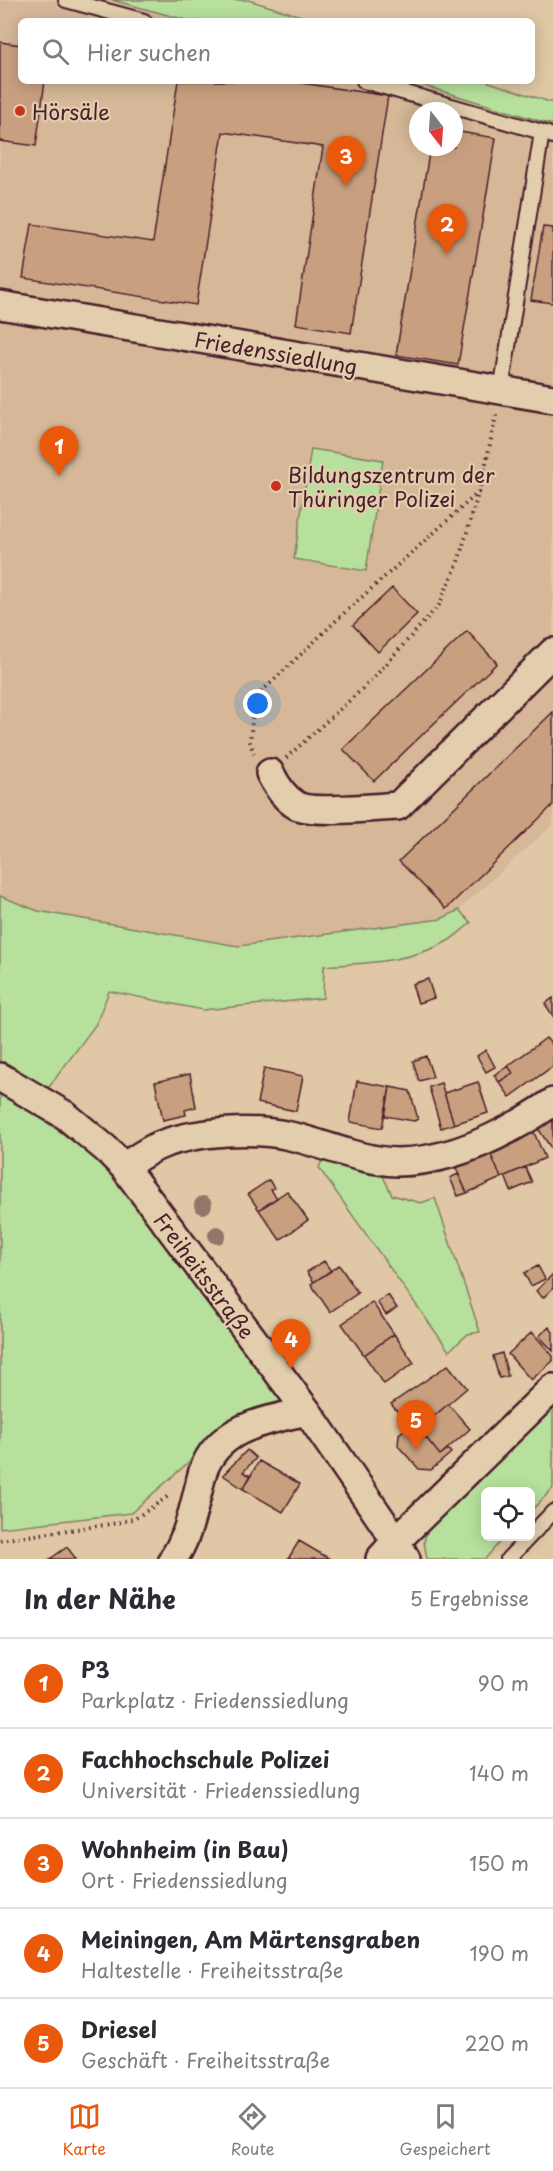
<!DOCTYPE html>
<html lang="de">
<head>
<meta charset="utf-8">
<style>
  body { margin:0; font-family:"Playpen Sans",sans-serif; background:#f2f2f3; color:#2b2b33 }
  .controls { position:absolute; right:18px; bottom:18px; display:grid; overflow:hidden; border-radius:9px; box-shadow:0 3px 15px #0003 }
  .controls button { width:54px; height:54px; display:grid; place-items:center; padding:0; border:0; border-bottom:2px solid #e1e1e2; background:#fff; color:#2b2b33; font:30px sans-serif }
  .compass { position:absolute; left:409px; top:102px; width:54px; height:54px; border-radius:50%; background:#fff; box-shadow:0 3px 15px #0003; rotate:163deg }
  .you { position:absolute; left:258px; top:704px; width:21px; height:21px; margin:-15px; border:4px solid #fff; border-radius:50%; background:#1a73e8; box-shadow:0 0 0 9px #1a73e833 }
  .badge { display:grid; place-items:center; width:39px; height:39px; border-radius:50%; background:#ea580c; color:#fff; font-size:20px; font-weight:700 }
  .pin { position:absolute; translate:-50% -50px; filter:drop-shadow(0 2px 3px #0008) }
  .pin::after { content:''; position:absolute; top:32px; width:21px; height:18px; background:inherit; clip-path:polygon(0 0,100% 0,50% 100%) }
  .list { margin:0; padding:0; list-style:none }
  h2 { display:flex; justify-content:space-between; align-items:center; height:78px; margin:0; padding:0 24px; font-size:26px }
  h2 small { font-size:20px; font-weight:400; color:#7c7c81 }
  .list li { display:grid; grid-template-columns:39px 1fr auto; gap:18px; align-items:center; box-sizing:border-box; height:90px; padding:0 24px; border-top:2px solid #e1e1e2 }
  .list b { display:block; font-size:22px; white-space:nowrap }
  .list p { margin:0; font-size:20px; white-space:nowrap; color:#7c7c81 }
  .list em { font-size:20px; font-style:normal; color:#7c7c81 }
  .icon { flex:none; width:33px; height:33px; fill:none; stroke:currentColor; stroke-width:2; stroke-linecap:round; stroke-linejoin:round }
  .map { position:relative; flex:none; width:553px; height:1559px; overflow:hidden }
  .search { position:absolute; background:#fff; box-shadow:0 3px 15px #0003; left:18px; right:18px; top:18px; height:66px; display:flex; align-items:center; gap:15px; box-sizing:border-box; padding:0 21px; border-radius:9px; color:#7c7c81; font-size:22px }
  .sheet { height:528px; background:#fff }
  nav { display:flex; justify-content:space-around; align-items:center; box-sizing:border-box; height:84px; border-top:2px solid #e1e1e2; background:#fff; font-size:16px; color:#7c7c81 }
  nav a { display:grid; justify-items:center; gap:3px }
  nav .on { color:#ea580c }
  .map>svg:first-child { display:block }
</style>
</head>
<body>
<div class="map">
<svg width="553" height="1559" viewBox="0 0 553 1559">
  <rect width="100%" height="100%" fill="#e0c7a5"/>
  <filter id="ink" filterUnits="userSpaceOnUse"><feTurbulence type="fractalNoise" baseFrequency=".0167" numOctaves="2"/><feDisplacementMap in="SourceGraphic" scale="12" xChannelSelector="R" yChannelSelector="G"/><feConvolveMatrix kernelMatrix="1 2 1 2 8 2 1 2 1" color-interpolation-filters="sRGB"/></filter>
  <g filter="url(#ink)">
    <!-- built -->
    <path fill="#d6b898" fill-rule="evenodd" d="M0 0H112L190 21H21V81H409L553 125V824L459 910 441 919 238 946 38 911 0 896ZM418 111H454V147H418Z"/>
    <!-- green -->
    <path fill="#b7e09c" stroke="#808064" stroke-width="1.5" d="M112 0H248L317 21H190Z
      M409 81H486L553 103V125Z
      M311 449 383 460 366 571 294 559Z
      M0 896 38 911 238 946 441 919 459 910 471 923C463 929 456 936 448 941 411 962 365 963 324 966L323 998 203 1010 109 991 96 1024 31 1111 113 1170 282 1390 281 1407 232 1424 131 1513 0 1528Z
      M323 1157 382 1174 392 1195 421 1203 435 1198 480 1332 468 1334 449 1351 319 1168Z
      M553 1400V1488L531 1511 530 1492H486V1536L504 1537 485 1559H427L424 1542 428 1525Z"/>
    <!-- building -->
    <path fill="#c9a07f" stroke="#4a1f2b" stroke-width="1.5" d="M0 42 21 45V81H45L36 146 0 141Z
      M178 81H288L388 96 351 333 296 324 323 147 223 132 196 305 23 278 32 224 153 242Z
      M454 131 496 138 458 365 396 355 430 147H454Z
      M543 227 553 228V303L531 300Z
      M392 588 417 614 378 652 353 625Z
      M467 631 497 663 374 781 343 749Z
      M553 712V805L446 909 399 861Z
      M428 979 434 998 418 1003 412 984Z
      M553 998V1016L545 1004Z
      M546 1038 552 1045 553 1044V1066L510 1097 499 1082 513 1073 508 1066Z
      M486 1050 495 1067 486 1072 477 1056Z
      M426 1056 433 1077 419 1081 413 1061Z
      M508 1066 513 1073 499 1082 494 1075Z
      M264 1068 303 1076 296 1111 257 1103Z
      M190 1074 196 1107 185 1110 186 1115 163 1120 155 1082Z
      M357 1081 390 1087 382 1128 350 1122Z
      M478 1082 488 1113 454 1124 444 1093Z
      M441 1083 454 1124 441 1128 429 1087Z
      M390 1087 410 1091 418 1119 414 1121 385 1116Z
      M553 1116V1151L537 1127Z
      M533 1130 545 1158 501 1178 489 1150Z
      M489 1150 501 1178 467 1193 455 1166Z
      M525 1167 532 1182 511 1191 505 1176Z
      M458 1174 467 1193 458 1196 450 1178Z
      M269 1180 274 1188 271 1190 277 1198 259 1210 248 1194Z
      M287 1191 308 1220 280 1240 259 1210Z
      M324 1261 331 1271 314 1282 307 1272Z
      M339 1265 358 1293 330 1312 311 1284Z
      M538 1266 545 1279 531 1286 524 1273Z
      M553 1274V1288L543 1298 536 1291Z
      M388 1295 397 1308 386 1315 377 1302Z
      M372 1302 394 1334 364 1355 342 1324Z
      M549 1327 553 1332V1351L539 1336Z
      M532 1332 553 1356V1361L531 1380 508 1354Z
      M394 1334 414 1363 384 1384 364 1355Z
      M502 1353 508 1376 499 1378 493 1356Z
      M448 1365 467 1388 419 1429 440 1455 448 1449 451 1453 431 1470 419 1469 398 1446 399 1434 409 1426 391 1404Z
      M448 1404 470 1429 440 1455 419 1429Z
      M247 1450 256 1458 243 1472 251 1476 243 1489 223 1475Z
      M259 1461 300 1484 283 1512 243 1489Z
      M299 1541 330 1559H288Z
      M67 1547 76 1559H50Z"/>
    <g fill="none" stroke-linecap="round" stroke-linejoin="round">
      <defs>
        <path id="lane" d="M66 0 144 21
          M364 81 542 132
          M501 391 542 132 553 136
          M530 1536 553 1512
          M508 1559 530 1536"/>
        <path id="street" d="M0 305 553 399
          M270 773C276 785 284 798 296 805 310 814 379 807 398 806L553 652
          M0 1077 65 1115 106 1149 124 1167 307 1411 396 1541 406 1559
          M124 1167C137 1158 149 1149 163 1144 198 1131 255 1128 290 1136 326 1144 360 1161 397 1162 453 1162 508 1133 553 1102
          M173 1559C185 1542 190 1522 195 1503 198 1492 200 1481 203 1471 219 1426 266 1421 307 1411
          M380 1559 396 1541 553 1388"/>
      </defs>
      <!-- lane casing -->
      <use href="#lane" stroke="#4a1f2b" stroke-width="18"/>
      <!-- street casing -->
      <use href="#street" stroke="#4a1f2b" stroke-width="32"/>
      <!-- path -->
      <path stroke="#4a1f2b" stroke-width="4" stroke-dasharray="1.5 4.5" stroke-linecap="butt" d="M254 754 250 742 254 699 341 616 479 492
        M286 758 370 682 439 605 457 565 469 526 485 468 496 415
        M0 1540 118 1523 136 1518 170 1495"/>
      <!-- lane -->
      <use href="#lane" stroke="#e2cdac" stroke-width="14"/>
      <!-- street -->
      <use href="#street" stroke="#e2cdac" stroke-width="27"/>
    </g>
    <!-- trees -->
    <g fill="#947568">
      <circle cx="203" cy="1205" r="9"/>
      <circle cx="217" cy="1235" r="9"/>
    </g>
  </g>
  <!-- markers -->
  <g fill="#c8321e" stroke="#e2cdac" stroke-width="2">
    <circle cx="20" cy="111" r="6"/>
    <circle cx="276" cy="486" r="6"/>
  </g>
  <g text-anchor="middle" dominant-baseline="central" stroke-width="4.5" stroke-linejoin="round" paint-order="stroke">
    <!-- poi labels -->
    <g font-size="21" fill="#4a1f2b" stroke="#e2cdac" text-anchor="start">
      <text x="32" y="111">Hörsäle</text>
      <text x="288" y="474">Bildungszentrum der<tspan x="288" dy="24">Thüringer Polizei</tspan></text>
    </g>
    <!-- street labels -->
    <g font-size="21" fill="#4a1f2b" stroke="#e2cdac">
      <text transform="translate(276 352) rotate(10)">Friedenssiedlung</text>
      <text transform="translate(205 1275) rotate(53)">Freiheitsstraße</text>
    </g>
  </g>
</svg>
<div class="controls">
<button><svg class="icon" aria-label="locate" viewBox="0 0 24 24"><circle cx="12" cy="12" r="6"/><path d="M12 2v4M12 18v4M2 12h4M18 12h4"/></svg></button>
</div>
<svg class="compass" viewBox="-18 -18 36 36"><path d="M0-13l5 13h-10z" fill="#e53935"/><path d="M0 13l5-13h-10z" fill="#7c7c81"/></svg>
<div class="you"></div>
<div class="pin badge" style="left:59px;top:476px">1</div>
<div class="pin badge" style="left:447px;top:254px">2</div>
<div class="pin badge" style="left:346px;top:186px">3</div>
<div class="pin badge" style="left:291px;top:1369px">4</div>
<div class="pin badge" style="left:416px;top:1450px">5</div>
<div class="search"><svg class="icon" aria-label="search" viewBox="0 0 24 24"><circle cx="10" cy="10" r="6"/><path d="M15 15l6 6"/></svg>Hier suchen</div>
</div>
<section class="sheet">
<h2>In der Nähe<small>5 Ergebnisse</small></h2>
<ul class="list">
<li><span class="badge">1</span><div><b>P3</b><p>Parkplatz · Friedenssiedlung</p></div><em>90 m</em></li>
<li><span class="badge">2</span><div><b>Fachhochschule Polizei</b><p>Universität · Friedenssiedlung</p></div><em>140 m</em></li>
<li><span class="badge">3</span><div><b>Wohnheim (in Bau)</b><p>Ort · Friedenssiedlung</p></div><em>150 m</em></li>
<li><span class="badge">4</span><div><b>Meiningen, Am Märtensgraben</b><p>Haltestelle · Freiheitsstraße</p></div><em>190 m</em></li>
<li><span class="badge">5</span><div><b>Driesel</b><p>Geschäft · Freiheitsstraße</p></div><em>220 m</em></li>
</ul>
</section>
<nav>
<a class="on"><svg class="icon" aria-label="map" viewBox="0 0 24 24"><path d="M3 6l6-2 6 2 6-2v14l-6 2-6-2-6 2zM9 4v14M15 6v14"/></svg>Karte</a>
<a><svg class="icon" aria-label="directions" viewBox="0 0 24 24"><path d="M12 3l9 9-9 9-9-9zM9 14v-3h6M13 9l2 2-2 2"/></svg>Route</a>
<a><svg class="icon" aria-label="saved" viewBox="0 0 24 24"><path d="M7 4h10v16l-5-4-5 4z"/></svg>Gespeichert</a>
</nav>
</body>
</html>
